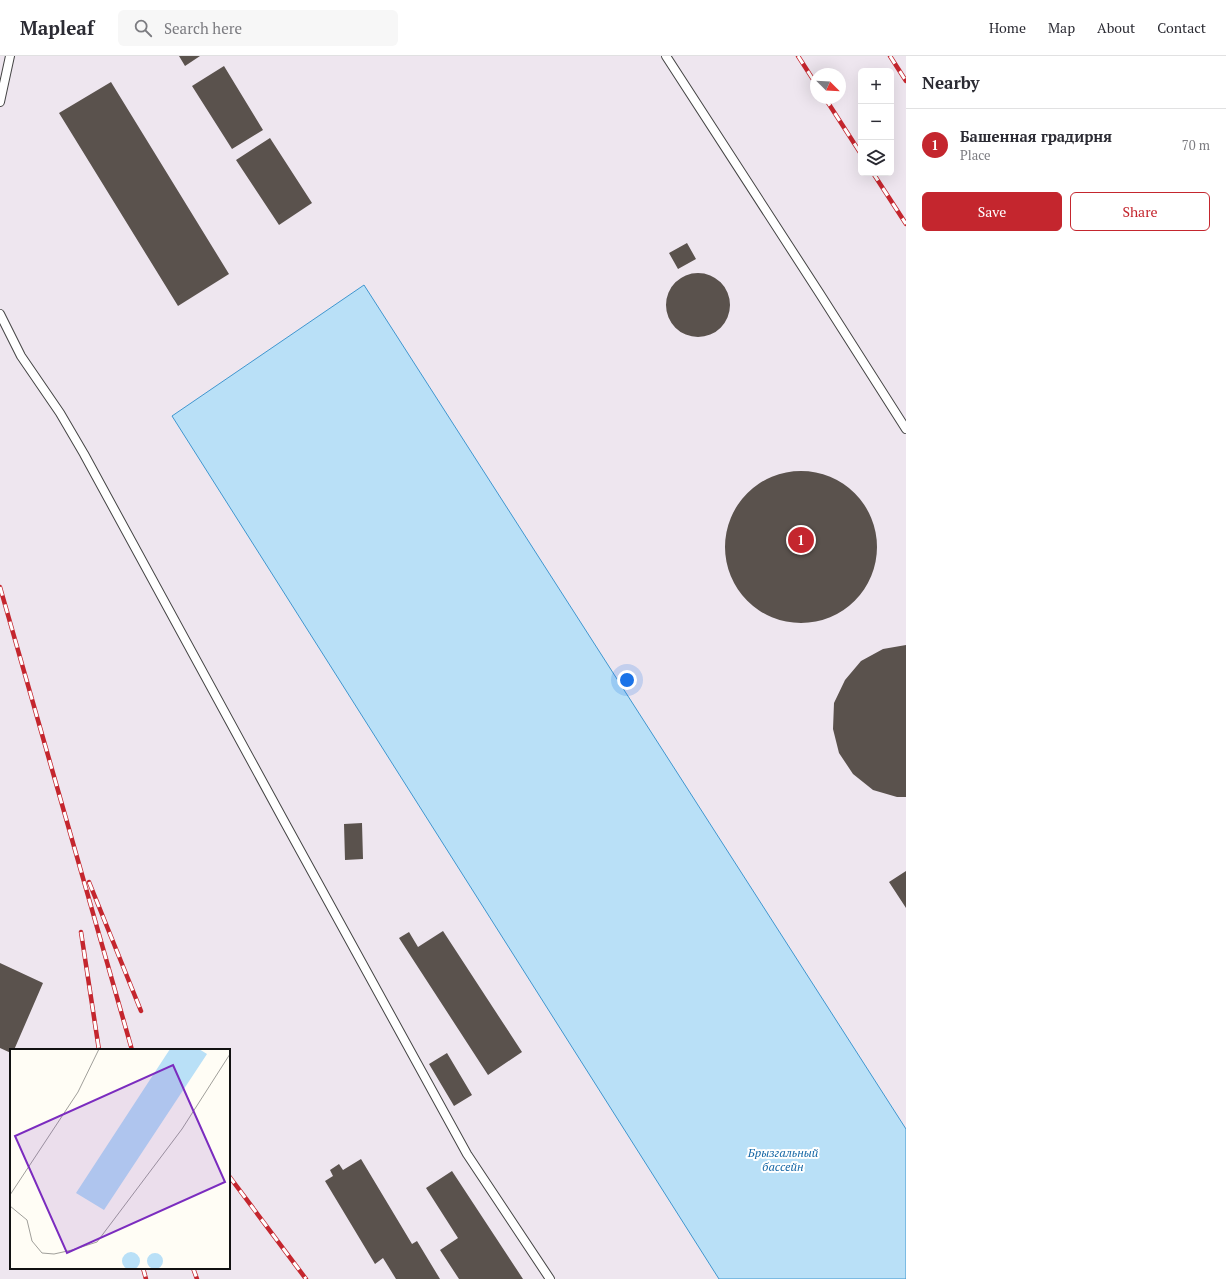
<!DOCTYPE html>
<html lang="en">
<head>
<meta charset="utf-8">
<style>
  body { margin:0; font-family:"PT Serif",serif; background:#f7f7f7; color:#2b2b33 }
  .controls { position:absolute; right:12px; top:12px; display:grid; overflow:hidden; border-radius:6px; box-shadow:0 4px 16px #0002 }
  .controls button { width:36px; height:36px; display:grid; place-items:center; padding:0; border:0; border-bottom:1px solid #e1e1e2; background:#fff; color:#2b2b33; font:20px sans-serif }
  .compass { position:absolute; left:810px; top:12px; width:36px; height:36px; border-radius:50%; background:#fff; box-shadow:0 4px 16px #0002; rotate:114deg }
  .you { position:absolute; left:627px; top:624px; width:14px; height:14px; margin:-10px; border:3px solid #fff; border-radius:50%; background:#1a73e8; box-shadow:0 0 0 6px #1a73e833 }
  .badge { display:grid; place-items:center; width:26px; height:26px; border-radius:50%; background:#c4262e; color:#fff; font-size:13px; font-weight:700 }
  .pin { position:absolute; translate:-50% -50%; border:2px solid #fff; box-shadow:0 1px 4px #0006 }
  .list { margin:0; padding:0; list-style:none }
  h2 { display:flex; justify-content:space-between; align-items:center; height:52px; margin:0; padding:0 16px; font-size:17px }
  h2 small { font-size:13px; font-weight:400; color:#7c7c81 }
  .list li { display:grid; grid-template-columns:26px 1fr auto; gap:12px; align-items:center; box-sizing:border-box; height:72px; padding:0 16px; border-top:1px solid #e1e1e2 }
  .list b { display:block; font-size:15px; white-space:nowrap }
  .list p { margin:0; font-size:13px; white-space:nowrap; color:#7c7c81 }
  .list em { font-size:13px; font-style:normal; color:#7c7c81 }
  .actions { display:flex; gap:8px; padding:12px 16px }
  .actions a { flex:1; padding:9px 0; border:1px solid #c4262e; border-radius:6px; text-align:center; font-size:14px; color:#c4262e }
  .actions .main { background:#c4262e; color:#fff }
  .icon { flex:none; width:22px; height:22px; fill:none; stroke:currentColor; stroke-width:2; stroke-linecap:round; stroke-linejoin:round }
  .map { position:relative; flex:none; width:906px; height:1223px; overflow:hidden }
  header { display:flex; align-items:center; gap:24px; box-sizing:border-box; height:56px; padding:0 20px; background:#fff; border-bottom:1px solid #e1e1e2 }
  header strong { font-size:19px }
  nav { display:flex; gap:22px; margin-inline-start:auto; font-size:14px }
  .search { width:280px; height:36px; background:#f7f7f7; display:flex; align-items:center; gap:10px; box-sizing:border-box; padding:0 14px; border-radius:6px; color:#7c7c81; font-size:15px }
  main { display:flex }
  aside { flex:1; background:#fff }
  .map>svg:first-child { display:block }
</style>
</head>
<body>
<header>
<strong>Mapleaf</strong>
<div class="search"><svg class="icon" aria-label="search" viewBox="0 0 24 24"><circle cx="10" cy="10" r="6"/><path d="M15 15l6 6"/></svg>Search here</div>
<nav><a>Home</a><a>Map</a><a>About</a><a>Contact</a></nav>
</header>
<main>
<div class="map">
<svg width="906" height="1223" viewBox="0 0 906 1223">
  <rect width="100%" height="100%" fill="#fffdf5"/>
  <!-- industrial -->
  <path fill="#eee6ef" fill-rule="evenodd" d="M0 0H906V1223H0ZM861 15H891V117H861ZM816 18H840V42H816ZM11 994H229V1212H11Z"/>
  <!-- water -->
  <path fill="#b9e0f7" stroke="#3f96cf" d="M364 229 906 1073V1223H719L172 360Z"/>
  <!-- building -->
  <path fill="#5a524d" d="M179 0H200L185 10Z
    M224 10 263 74 232 93 192 30Z
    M111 26 229 218 178 250 59 57Z
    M270 82 312 147 279 169 236 104Z
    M687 187 696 203 678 213 669 197Z
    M666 249a32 32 0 1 1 64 0a32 32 0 1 1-64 0Z
    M725 491a76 76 0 1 1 152 0a76 76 0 1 1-152 0Z
    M906 589V741H897L873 734 853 718 839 697 833 673 834 647 845 624 861 605 883 593Z
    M362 767 363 803 345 804 344 768Z
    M906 815V852L889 826Z
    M443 875 522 996 488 1019 399 882 409 876 418 891Z
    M0 907 43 927 14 994H11V997L0 992Z
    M447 997 472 1039 454 1050 429 1008Z
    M361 1103 412 1188 417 1185 440 1223H396L383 1202 375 1208 325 1125 333 1120 330 1114 339 1108 343 1114Z
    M452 1115 523 1223H459L440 1194 458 1182 426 1132Z"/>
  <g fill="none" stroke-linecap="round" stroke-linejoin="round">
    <defs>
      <path id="service" d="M666 0 820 238 906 373
        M0 46 10 0
        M0 258 21 300 60 357 84 398 284 765 467 1098 550 1223"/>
    </defs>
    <!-- service casing -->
    <use href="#service" stroke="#444" stroke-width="10"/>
    <!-- service -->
    <use href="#service" stroke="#fff" stroke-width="8"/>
    <defs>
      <path id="rail" d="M798 0 816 28
        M890 0 906 25
        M825 42 861 98
        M873 117 906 168
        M0 531 132 994
        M89 826 141 955
        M81 876 99 994
        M229 1120 306 1223
        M143 1212 146 1223
        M193 1212 197 1223"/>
    </defs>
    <!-- rail casing -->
    <use href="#rail" stroke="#c4262e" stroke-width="4.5"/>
    <!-- rail -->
    <use href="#rail" stroke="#fff" stroke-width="3" stroke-dasharray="9" stroke-linecap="butt"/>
  </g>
  <g text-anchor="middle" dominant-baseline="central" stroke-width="4" stroke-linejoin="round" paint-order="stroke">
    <!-- water labels -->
    <g font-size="12" font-style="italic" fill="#1768a6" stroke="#fff">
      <text x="783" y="1096">Брызгальный<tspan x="783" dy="14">бассейн</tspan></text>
    </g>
  </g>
  <!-- overview -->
  <g transform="translate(10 993)">
    <rect width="220" height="220" fill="#fffdf5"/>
    <path d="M160 0H189L197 5 94 161 66 144ZM112 212a9 9 0 1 1 18 0a9 9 0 1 1-18 0ZM137 212a8 8 0 1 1 16 0a8 8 0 1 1-16 0Z" fill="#b9e0f7"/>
    <path fill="none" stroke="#a09f9a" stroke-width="1" d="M0 146 68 43 89 0M0 157 17 171 22 192 32 204 44 205 62 201 87 193 172 80 220 5"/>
    <path fill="#7b2cbf" fill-opacity="0.15" stroke="#7b2cbf" stroke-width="2" d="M163 16 215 133 57 204 5 87Z"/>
    <rect width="220" height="220" fill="none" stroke="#111" stroke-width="2"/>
  </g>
</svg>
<div class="controls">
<button>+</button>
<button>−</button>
<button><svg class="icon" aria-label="layers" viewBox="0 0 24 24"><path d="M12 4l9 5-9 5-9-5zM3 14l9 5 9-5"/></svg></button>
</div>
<svg class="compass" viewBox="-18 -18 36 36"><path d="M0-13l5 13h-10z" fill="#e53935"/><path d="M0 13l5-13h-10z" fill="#7c7c81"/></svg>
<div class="you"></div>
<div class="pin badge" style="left:801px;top:484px">1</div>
</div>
<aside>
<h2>Nearby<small></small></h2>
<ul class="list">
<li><span class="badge">1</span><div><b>Башенная градирня</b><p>Place</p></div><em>70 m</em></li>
</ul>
<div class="actions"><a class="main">Save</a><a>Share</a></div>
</aside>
</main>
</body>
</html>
